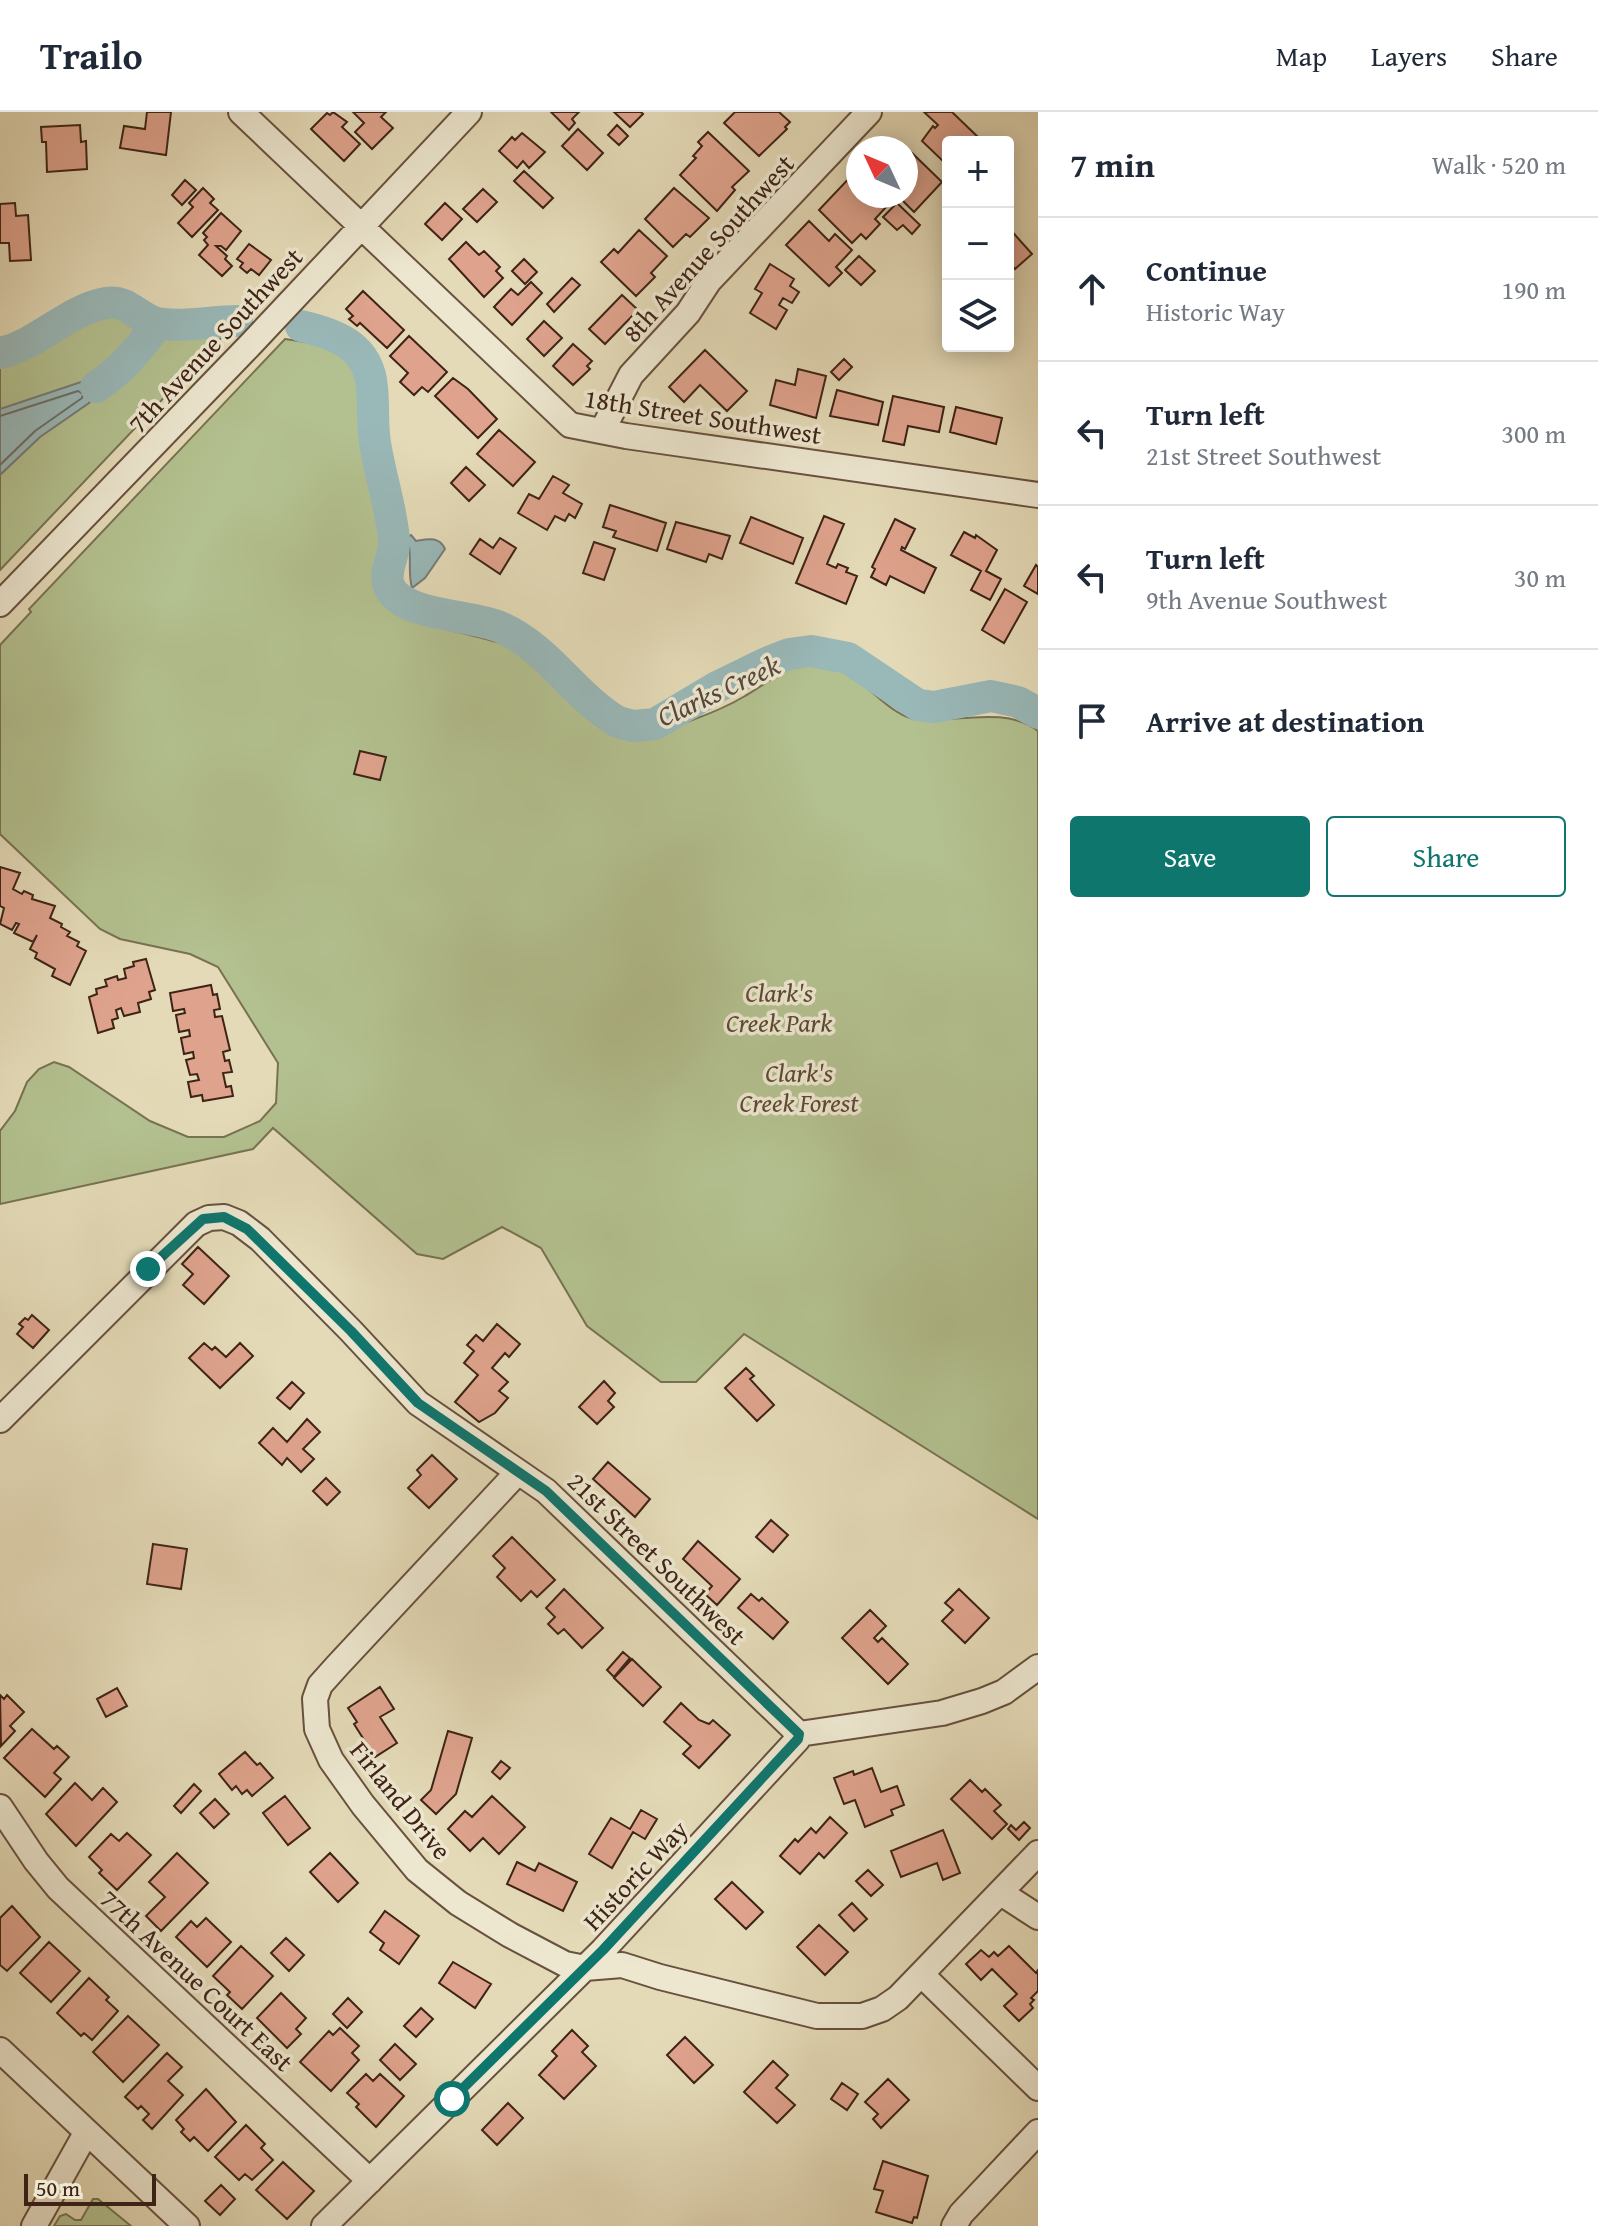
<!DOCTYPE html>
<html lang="en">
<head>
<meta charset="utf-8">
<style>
  body { margin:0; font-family:"Gentium Book Plus",serif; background:#f6f6f7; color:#1f2937 }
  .controls { position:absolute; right:24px; top:24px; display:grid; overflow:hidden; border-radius:8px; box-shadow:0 4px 20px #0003 }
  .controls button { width:72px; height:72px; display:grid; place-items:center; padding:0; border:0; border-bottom:2px solid #e0e1e3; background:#fff; color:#1f2937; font:40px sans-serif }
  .compass { position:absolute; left:846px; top:24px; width:72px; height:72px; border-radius:50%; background:#fff; box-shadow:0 4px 20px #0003; rotate:314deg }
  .scale { position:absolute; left:24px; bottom:20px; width:132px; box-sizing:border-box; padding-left:8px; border:4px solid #3e2316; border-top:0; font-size:22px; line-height:28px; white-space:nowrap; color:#3e2316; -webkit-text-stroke:6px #ede7d0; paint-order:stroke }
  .stop { position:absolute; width:24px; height:24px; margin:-18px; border:6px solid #0f766e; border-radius:50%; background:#fff }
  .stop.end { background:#0f766e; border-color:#fff; box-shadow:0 2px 8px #0008 }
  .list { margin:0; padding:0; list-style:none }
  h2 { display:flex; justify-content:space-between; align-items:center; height:104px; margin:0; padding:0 32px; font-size:34px }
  h2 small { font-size:26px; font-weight:400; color:#747a83 }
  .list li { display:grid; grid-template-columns:52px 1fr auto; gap:24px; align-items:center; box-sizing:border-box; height:144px; padding:0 32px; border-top:2px solid #e0e1e3 }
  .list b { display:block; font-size:30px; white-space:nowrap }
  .list p { margin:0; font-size:26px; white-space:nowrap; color:#747a83 }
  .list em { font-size:26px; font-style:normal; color:#747a83 }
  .actions { display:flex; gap:16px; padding:24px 32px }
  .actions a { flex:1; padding:18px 0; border:2px solid #0f766e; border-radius:8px; text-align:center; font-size:28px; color:#0f766e }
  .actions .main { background:#0f766e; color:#fff }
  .icon { flex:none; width:44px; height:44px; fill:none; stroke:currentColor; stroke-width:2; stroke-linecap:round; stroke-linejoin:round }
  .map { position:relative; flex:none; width:1038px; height:2114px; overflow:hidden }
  header { display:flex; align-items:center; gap:48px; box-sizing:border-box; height:112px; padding:0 40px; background:#fff; border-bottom:2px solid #e0e1e3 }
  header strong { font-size:38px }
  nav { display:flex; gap:44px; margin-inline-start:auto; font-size:28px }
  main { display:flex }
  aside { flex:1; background:#fff }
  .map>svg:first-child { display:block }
</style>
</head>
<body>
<header>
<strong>Trailo</strong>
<nav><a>Map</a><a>Layers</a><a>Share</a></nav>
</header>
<main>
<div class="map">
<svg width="1038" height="2114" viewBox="0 0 1038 2114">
  <rect width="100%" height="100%" fill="#e4dab7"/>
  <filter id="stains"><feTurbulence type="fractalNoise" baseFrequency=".0025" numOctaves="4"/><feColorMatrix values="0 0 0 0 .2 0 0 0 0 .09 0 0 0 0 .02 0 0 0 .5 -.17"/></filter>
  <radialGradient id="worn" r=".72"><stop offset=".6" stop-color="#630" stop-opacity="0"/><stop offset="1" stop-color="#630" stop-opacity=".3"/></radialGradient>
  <!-- green -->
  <path fill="#b3c08f" stroke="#787252" stroke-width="2" d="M105 191C132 190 138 207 159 211 184 215 212 209 237 209L0 458V241C35 233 68 204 105 191Z
    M285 227 333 234 352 247 360 258 365 278V317L387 422C387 445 370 470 386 492 402 513 487 523 516 537 552 555 592 619 632 622 658 624 722 598 745 584 765 573 786 553 810 551 858 548 883 606 920 608 956 610 1007 594 1038 619V1407L744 1222 696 1270H661L587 1214 541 1136 502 1115 443 1147 417 1142 273 1016 253 1037 0 1092V1019L15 999 27 970 39 957 54 950 69 955 150 1009 188 1025H224L260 1009 276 991 278 951 218 855 190 842 120 827 100 817 0 722V533L31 500 29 497Z
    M93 2087H98L131 2114H54L60 2104 66 2102 75 2108H81Z"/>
  <!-- water -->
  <path fill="#99b8b8" stroke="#757c77" stroke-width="2" d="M81 270H90L96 275V281L89 291 40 325 0 363V297Z
    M411 423 416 429C428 427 439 424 445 437L425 466 412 476C407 459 413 442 407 425Z"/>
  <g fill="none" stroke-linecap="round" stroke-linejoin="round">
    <!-- shore -->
    <path stroke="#6c6e67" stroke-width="2" d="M0 304 78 279 83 282 82 286 35 319 0 353"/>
    <!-- river -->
    <path stroke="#99b8b8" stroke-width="32" d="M301 214C336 222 369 234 372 276 374 295 372 312 375 331 380 363 391 395 394 427 396 443 383 458 389 474 402 505 471 502 500 515 548 536 574 584 618 610L633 614 655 612 717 575 764 552 789 542 811 539 848 546 918 593 934 595 991 584 1018 590 1038 601
      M0 241C38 233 67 198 106 191 128 187 137 206 157 211 179 216 213 209 237 209
      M96 275C122 258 140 236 158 211"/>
  </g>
  <!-- building -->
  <path fill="#dfa38d" stroke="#3e2316" stroke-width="2" d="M147 0H171L166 43 120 36 124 14 145 17Z
    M333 0 347 10 342 15 360 32 344 49 311 17 327 1 330 3Z
    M353 0H386L381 5 393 16 372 37 355 20 364 11Z
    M551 0H579L572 7 575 11 569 18Z
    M614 0H641L643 2 630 15Z
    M735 0H779L790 10 785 15 787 17 759 44 724 11Z
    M924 0H952L981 28 948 30V54L922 29 933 14 935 16 938 13Z
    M80 13 81 30 86 29 87 57 47 60 46 30H42L41 15Z
    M617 13 628 24 619 33 608 23Z
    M578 17 603 41 587 58 562 34Z
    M708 20 749 59 732 75 735 78 717 99 680 63 696 46 693 44 702 34 698 30Z
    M522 21 545 40 529 56 523 49 517 56 499 39 512 25 515 28Z
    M911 40 942 70 914 100 898 84H906V45Z
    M524 59 553 86 543 96 514 69Z
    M854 61 858 64V84H878L888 93 875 107 880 112 866 127 861 122 852 131 819 98Z
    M185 68 196 78 182 93 172 83Z
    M203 76 214 87 210 91 218 98 192 125 178 111 193 95 189 91Z
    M674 76 709 106 690 125 686 122 673 135 645 107Z
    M483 77 497 90 477 110 463 97Z
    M15 91 16 104 28 103 31 148 10 149 9 131H0V92Z
    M445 91 462 107 442 128 425 112Z
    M897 91 920 113 912 122 903 113 897 118 883 105Z
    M221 101 241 119 226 138 221 134H216L227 144 225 147 232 154 222 164 199 143 208 133 204 128 207 125 203 121Z
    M809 109 829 129 835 122 852 138 836 155 842 161 829 174 786 133Z
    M1008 115 1032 142 1015 157 1008 149Z
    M639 118 667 144 651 161 655 165 636 184 601 150 614 137 618 141Z
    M466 130 479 143 484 139 500 155 496 159 503 166 484 185 449 147Z
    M249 132 271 148 259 163 251 157 247 161 240 155 243 151 237 147Z
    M859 144 875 159 861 173 845 158Z
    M524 147 537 160 525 172 512 159Z
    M770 152 794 167 790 174 799 180 792 191 783 186 779 193 787 198 776 217 750 201 762 181 755 177Z
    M572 166 580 173 554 200 547 192Z
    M531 170 542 181 512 213 494 195 511 177 518 183Z
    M363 179 404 218 387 236 360 211 357 214 349 207 353 204 346 197Z
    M622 183 638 198 605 232 589 217Z
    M544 209 562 226 544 244 527 227Z
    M409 224 447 260 428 280 422 275 414 283 400 270 408 261 390 244Z
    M573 232 592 249 587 254 590 257 573 273 553 254Z
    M705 238 747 279 727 299 700 273 684 290 669 275Z
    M844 247 852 255 839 268 831 260Z
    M798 257 826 264 816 306 770 293 776 268 795 273Z
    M453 266 468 277 497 307 478 326 435 284Z
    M837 278 883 290 878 313 830 304Z
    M893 284 944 295 939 320 908 314 904 333 883 329Z
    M956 295 1002 306 996 332 950 320Z
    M499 318 535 350 513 374 477 342Z
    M466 355 485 373 469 389 451 371Z
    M553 364 569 373 563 381 582 392 575 406 569 402 565 409 555 404 547 418 518 401 529 382 539 387Z
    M610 393 666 411 657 439 613 425 616 419 603 415Z
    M824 404 844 412 827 452 836 456 838 452 848 456 846 460 857 464 846 492 796 471Z
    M751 405 803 426 793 452 740 431Z
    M895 407 915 417 905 437 902 435 901 438 936 456 924 481 890 464 886 473 871 465 875 457 872 455Z
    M676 410 730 424 722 447 709 442 706 450 667 437Z
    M964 420 975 426 976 423 997 438 986 459 1001 467 990 488 971 478 981 459 951 443Z
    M500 426 516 436 500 462 470 442 480 427 493 436Z
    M594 430 615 437 604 468 583 461Z
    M1036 453 1038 455V482L1024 474Z
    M1005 477 1027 490 1004 531 982 518Z
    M360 639 386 645 380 668 354 662Z
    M0 755 20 761 13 777 22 782 24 779 33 783 32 787 55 794 50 806 62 812 61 815 70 820 67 824 79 830 77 834 86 839 70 873 52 864 55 857 35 846 37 841 30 837 37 823 33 830 14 821 19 812 16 811 12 818 0 812 4 796 0 794Z
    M146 847 155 878 149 880 151 887 138 891 140 900 124 904 121 896 116 898 118 906 112 908 114 916 98 921 89 885 97 882 96 877 107 874 105 868 117 864 118 868 126 866 124 857 134 854 133 850Z
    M211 873 213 883 217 882 220 897 214 898 215 905 222 904 230 938 223 940 225 949 229 948 232 960 223 961 226 975 231 974 233 984 203 989 202 983 191 985 188 970 199 968 197 962 190 963 186 948 194 946 193 940 184 942 181 926 190 924 189 918 179 920 176 903 185 901 184 897 173 899 170 881Z
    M198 1135 229 1164 204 1192 183 1173 193 1162 182 1152Z
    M32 1203 49 1218 33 1236 17 1222 23 1215 19 1212 25 1206 28 1208Z
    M497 1212 520 1232 509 1245 505 1241 492 1256 508 1270 499 1279 508 1286 495 1301 479 1310 455 1290 478 1263 464 1251 474 1239 467 1233 476 1223 483 1229Z
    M204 1231 212 1238 215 1235 226 1245 240 1231 253 1244 220 1276 189 1246Z
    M746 1256 754 1264 750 1267 774 1293 757 1309 725 1276Z
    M604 1269 615 1281 608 1289 614 1295 597 1312 579 1295Z
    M292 1270 304 1281 290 1297 277 1286Z
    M307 1307 320 1320 303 1337 314 1347 301 1360 287 1346 282 1353 259 1331 273 1316 287 1330Z
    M432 1343 457 1367 429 1396 408 1376 421 1363 417 1358Z
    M608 1350 650 1387 635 1405 593 1367Z
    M326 1366 340 1380 327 1393 313 1379Z
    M771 1408 788 1423 773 1440 756 1425Z
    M512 1425 555 1468 537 1485 531 1479 521 1489 497 1465 505 1456 493 1444Z
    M698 1429 740 1467 717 1493 705 1482 712 1474 683 1447Z
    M153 1432 187 1437 181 1477 147 1472Z
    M564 1477 603 1516 582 1536 564 1517 558 1522 548 1512 555 1505 546 1496Z
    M959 1477 989 1506 965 1531 942 1509 953 1498 945 1491Z
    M751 1482 759 1489 762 1486 788 1510 773 1527 738 1496Z
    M870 1498 886 1514 874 1526 878 1530 882 1526 908 1552 888 1572 842 1526Z
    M623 1540 630 1546 614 1565 607 1558Z
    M632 1547 661 1575 643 1594 614 1566Z
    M380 1575 394 1597 380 1605 397 1631 375 1645 354 1612 357 1610 348 1596Z
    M117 1576 127 1594 106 1605 97 1587Z
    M0 1583 4 1587 7 1583 24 1600 10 1614 15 1619 1 1634Z
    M681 1591 699 1608 709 1612 713 1608 730 1623 699 1656 683 1642 691 1634 664 1610Z
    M32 1617 54 1637 57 1634 69 1645 54 1661 61 1667 45 1685 4 1646Z
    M448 1619 472 1626 456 1682 436 1702 421 1688 431 1678Z
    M245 1640 257 1653 260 1651 273 1666 252 1684 247 1678 242 1682 236 1674 232 1678 219 1662Z
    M501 1649 510 1656 500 1667 492 1660Z
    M872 1656 881 1680 897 1674 904 1693 891 1698 893 1703 865 1715 855 1688 844 1692 834 1666 853 1659 854 1663Z
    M970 1668 982 1680 985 1677 1001 1693 994 1699 1007 1712 992 1727 951 1687Z
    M75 1671 92 1688 103 1676 117 1690 76 1734 46 1702Z
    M194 1672 201 1679 181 1701 174 1694Z
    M285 1684 310 1716 288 1733 263 1701Z
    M492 1684 525 1715 499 1742 483 1726 470 1739 448 1717 465 1699 472 1705Z
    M215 1687 229 1702 214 1716 200 1701Z
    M641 1698 657 1707 645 1727 633 1720 612 1756 589 1742 611 1706 630 1717Z
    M830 1705 847 1721 824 1746 819 1741 800 1762 780 1744 795 1727 798 1730 811 1716 816 1721Z
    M1024 1710 1030 1716 1019 1728 1008 1717 1011 1713 1016 1718Z
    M943 1718 960 1761 943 1768 937 1751 901 1765 891 1739Z
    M127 1721 151 1743 117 1778 99 1761 102 1758 89 1745 111 1722 119 1729Z
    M177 1741 208 1771 161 1819 146 1804 165 1785 149 1770Z
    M330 1741 358 1771 338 1790 310 1760Z
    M517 1750 535 1759 539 1751 577 1770 563 1799 507 1772Z
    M868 1758 883 1773 871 1784 856 1769Z
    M732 1770 763 1800 746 1817 715 1787Z
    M852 1791 867 1807 854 1819 839 1803Z
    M12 1794 40 1825 7 1859 0 1853V1806Z
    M385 1799 419 1824 399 1852 380 1838 384 1831 370 1820Z
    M206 1806 231 1830 207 1855 176 1825 191 1809 197 1815Z
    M819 1813 848 1840 825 1863 797 1835Z
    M286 1826 304 1843 289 1859 271 1841Z
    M49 1830 80 1859 51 1890 20 1861Z
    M241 1834 273 1864 242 1897 227 1883 230 1880 213 1864Z
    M1009 1834 1036 1861 1038 1858V1879L1031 1886 1034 1888 1030 1892 1033 1896 1019 1909 1004 1894 1017 1882 992 1857 981 1868 966 1852 981 1838 989 1845 994 1840 998 1844Z
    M453 1850 491 1872 475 1896 439 1871Z
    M89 1866 109 1885 106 1888 118 1899 92 1928 84 1921 81 1924 57 1901Z
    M281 1881 306 1906 296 1917 301 1922 287 1936 257 1906Z
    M348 1886 362 1900 347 1916 333 1902Z
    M421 1896 433 1907 416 1925 404 1914Z
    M128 1904 159 1933 123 1970 93 1940Z
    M340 1916 359 1934 352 1941 359 1948 331 1979 300 1950 329 1919 333 1923Z
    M572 1918 588 1934 582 1940 596 1954 564 1987 539 1963 557 1944 552 1939Z
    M685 1925 713 1953 694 1971 667 1943Z
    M395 1932 416 1952 400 1968 380 1948Z
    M167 1941 182 1955 168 1969 183 1983 152 2017 143 2008 149 2002 141 1994 138 1997 125 1985Z
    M773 1949 788 1963 776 1976 795 1993 777 2011 744 1980Z
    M366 1962 373 1969 380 1962 404 1984 376 2015 356 1995 359 1992 347 1981Z
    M888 1967 909 1988 881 2016 873 2007 878 2002 865 1990Z
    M842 1971 858 1982 847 1998 831 1987Z
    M206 1977 236 2010 208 2039 194 2025 190 2029 181 2020 184 2017 176 2008Z
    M508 1991 523 2006 497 2033 482 2018Z
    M246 2013 265 2032 261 2036 273 2048 252 2068 245 2062 239 2068 215 2045Z
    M883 2049 928 2064 917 2106 914 2105 912 2111 876 2100 883 2079 874 2077Z
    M283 2050 314 2079 287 2107 256 2078Z
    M221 2073 235 2087 220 2103 205 2089Z"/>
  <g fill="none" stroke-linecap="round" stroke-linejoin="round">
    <defs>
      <path id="minor" d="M241 0 570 313 626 324 1038 383
        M602 319 631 263 688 201 709 169 869 0
        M0 492 251 232 469 0
        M0 1308 196 1112 209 1106 224 1105 239 1111 260 1127 351 1219 418 1291 546 1379 799 1622
        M518 1360 337 1554 320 1573 315 1587 317 1617 331 1648 363 1693 417 1758 458 1791 510 1823 565 1852 585 1856 622 1853 660 1865 817 1904H862L882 1897 898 1886 1038 1741
        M0 1695 36 1749 58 1776 370 2069
        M1001 1781 1038 1805
        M922 1863 1038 1976
        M0 1938 187 2114
        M34 2114 86 2021
        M324 2114 603 1838 798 1627 799 1622 942 1601 982 1589 1004 1580 1038 1555
        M954 2114 961 2102 1038 2020"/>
    </defs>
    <!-- minor casing -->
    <use href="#minor" stroke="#68513e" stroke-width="28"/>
    <!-- minor -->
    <use href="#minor" stroke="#ede7d0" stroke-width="24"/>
  </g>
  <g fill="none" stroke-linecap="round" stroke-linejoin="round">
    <!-- route -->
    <path stroke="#0f766e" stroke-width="10" d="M148 1157 203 1107 224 1105 247 1117 351 1219 418 1291 546 1379 799 1622 798 1627 603 1838 452 1987"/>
  </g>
  <g text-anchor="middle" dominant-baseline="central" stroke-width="7" stroke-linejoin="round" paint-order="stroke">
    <!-- street labels -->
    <g font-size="26" fill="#3e2316" stroke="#ede7d0">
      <text transform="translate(708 136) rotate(-48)">8th Avenue Southwest</text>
      <text transform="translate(215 228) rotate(-47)">7th Avenue Southwest</text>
      <text transform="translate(703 304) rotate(9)">18th Street Southwest</text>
      <text transform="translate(657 1446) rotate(44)">21st Street Southwest</text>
      <text transform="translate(401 1688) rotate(51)">Firland Drive</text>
      <text transform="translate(635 1763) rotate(-47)">Historic Way</text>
      <text transform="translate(197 1868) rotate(43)">77th Avenue Court East</text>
    </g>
    <!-- park labels -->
    <g font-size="26" font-style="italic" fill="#5b4a34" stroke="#ede7d0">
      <text x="779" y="880">Clark's<tspan x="779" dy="30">Creek Park</tspan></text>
      <text x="799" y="960">Clark's<tspan x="799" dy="30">Creek Forest</tspan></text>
    </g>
    <!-- water labels -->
    <g font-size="28" font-style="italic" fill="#55483e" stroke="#ede7d0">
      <text transform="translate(718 578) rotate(-25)">Clarks Creek</text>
    </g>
  </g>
  <rect width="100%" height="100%" filter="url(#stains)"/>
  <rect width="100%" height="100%" fill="url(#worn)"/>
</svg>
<div class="controls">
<button>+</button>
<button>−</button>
<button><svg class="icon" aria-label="layers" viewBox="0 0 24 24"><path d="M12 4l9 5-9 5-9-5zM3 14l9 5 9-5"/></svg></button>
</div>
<svg class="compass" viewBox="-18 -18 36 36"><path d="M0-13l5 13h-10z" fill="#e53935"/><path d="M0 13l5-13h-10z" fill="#747a83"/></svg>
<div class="scale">50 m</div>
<div class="stop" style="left:452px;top:1987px"></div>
<div class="stop end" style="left:148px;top:1157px"></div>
</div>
<aside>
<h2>7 min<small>Walk · 520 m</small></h2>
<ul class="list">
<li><svg class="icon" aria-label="ahead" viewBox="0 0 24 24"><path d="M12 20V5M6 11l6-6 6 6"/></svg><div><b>Continue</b><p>Historic Way</p></div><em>190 m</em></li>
<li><svg class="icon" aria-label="left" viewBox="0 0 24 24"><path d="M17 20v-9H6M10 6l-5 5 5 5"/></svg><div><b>Turn left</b><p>21st Street Southwest</p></div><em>300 m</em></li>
<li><svg class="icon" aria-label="left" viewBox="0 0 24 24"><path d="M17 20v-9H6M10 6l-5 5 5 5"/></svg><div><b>Turn left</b><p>9th Avenue Southwest</p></div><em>30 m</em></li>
<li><svg class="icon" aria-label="arrive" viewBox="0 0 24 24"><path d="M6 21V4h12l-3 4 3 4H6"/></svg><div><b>Arrive at destination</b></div></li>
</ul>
<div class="actions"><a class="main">Save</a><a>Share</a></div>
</aside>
</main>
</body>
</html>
